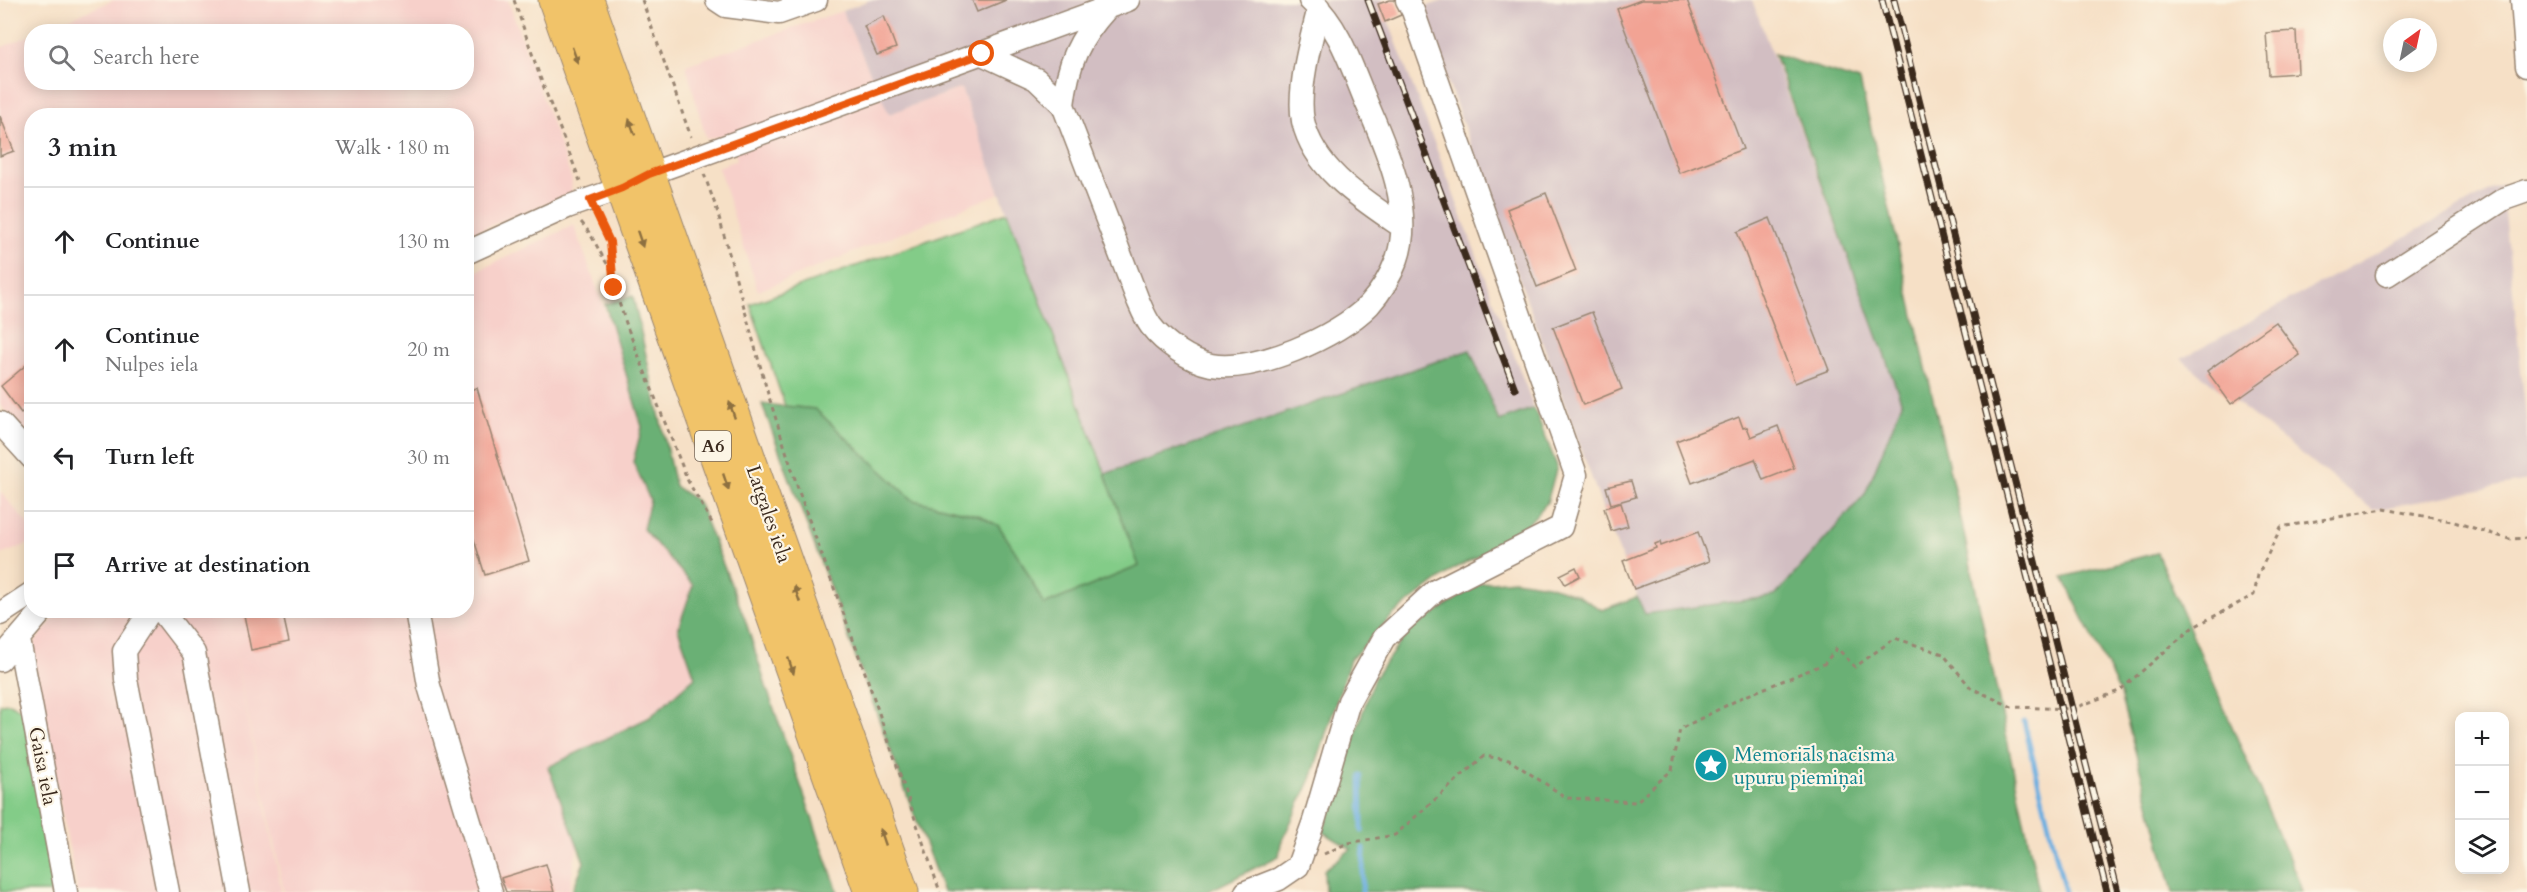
<!DOCTYPE html>
<html lang="en">
<head>
<meta charset="utf-8">
<style>
  body { margin:0; font-family:Cardo,serif; background:#f2f2f2; color:#202124 }
  .controls { position:absolute; right:18px; bottom:18px; display:grid; overflow:hidden; border-radius:12px; box-shadow:0 3px 15px #0003 }
  .controls button { width:54px; height:54px; display:grid; place-items:center; padding:0; border:0; border-bottom:2px solid #e0e0e0; background:#fff; color:#202124; font:30px sans-serif }
  .compass { position:absolute; left:2383px; top:18px; width:54px; height:54px; border-radius:50%; background:#fff; box-shadow:0 3px 15px #0003; rotate:33deg }
  .stop { position:absolute; width:18px; height:18px; margin:-14px; border:4px solid #ea580c; border-radius:50%; background:#fff }
  .stop.end { background:#ea580c; border-color:#fff; box-shadow:0 2px 6px #0008 }
  .list { margin:0; padding:0; list-style:none }
  h2 { display:flex; justify-content:space-between; align-items:center; height:78px; margin:0; padding:0 24px; font-size:26px }
  h2 small { font-size:20px; font-weight:400; color:#757577 }
  .list li { display:grid; grid-template-columns:39px 1fr auto; gap:18px; align-items:center; box-sizing:border-box; height:108px; padding:0 24px; border-top:2px solid #e0e0e0 }
  .list b { display:block; font-size:22px; white-space:nowrap }
  .list p { margin:0; font-size:20px; white-space:nowrap; color:#757577 }
  .list em { font-size:20px; font-style:normal; color:#757577 }
  .icon { flex:none; width:33px; height:33px; fill:none; stroke:currentColor; stroke-width:2; stroke-linecap:round; stroke-linejoin:round }
  .map { position:relative; flex:none; width:2527px; height:892px; overflow:hidden }
  .search { position:absolute; background:#fff; box-shadow:0 3px 15px #0003; left:24px; top:24px; width:450px; height:66px; display:flex; align-items:center; gap:15px; box-sizing:border-box; padding:0 21px; border-radius:24px; color:#757577; font-size:22px }
  .panel { position:absolute; background:#fff; box-shadow:0 3px 15px #0003; left:24px; top:108px; width:450px; height:510px; border-radius:24px }
  .map>svg:first-child { display:block }
</style>
</head>
<body>
<div class="map">
<svg width="2527" height="892" viewBox="0 0 2527 892">
  <rect width="100%" height="100%" fill="#fcf5e5"/>
  <filter id="ink" filterUnits="userSpaceOnUse"><feTurbulence type="fractalNoise" baseFrequency=".0167" numOctaves="2"/><feDisplacementMap in="SourceGraphic" scale="12" xChannelSelector="R" yChannelSelector="G"/><feConvolveMatrix kernelMatrix="1 2 1 2 8 2 1 2 1" color-interpolation-filters="sRGB"/></filter>
  <filter id="wash" filterUnits="userSpaceOnUse"><feTurbulence type="fractalNoise" baseFrequency=".008" numOctaves="4" result="noise"/><feDisplacementMap in="SourceGraphic" scale="24" xChannelSelector="R" yChannelSelector="G"/><feGaussianBlur stdDeviation="1.35" result="paint"/><feColorMatrix in="noise" values="0 0 0 0 0 0 0 0 0 0 0 0 0 0 0 0 0 1.4 0 .05"/><feComposite in="paint" operator="in"/></filter>
  <g filter="url(#wash)">
    <rect width="100%" height="100%" fill="#f6e0c6"/>
    <!-- built -->
    <path fill="#f7d0ca" d="M114 0H508L572 180 571 194 467 235 466 116H32L31 441 0 405V48L31 35 32 82H466V32L40 31Z
      M842 11 889 114 961 88 1000 193 758 291 718 167 737 160 730 134 706 139 686 65Z
      M574 225 732 660 595 752 569 891 284 892 228 620 282 892H78L34 672V643L59 611 466 610 467 276Z
      M0 491 32 529 31 543 0 555Z"/>
    <!-- industrial -->
    <path fill="#d2bec2" d="M870 0H1382L1383 2 1378 5 1384 21 1388 20 1534 408 1499 421 1470 350 1105 474 961 88 889 114 842 11Z
      M1446 0H1752L1902 403 1865 494 1775 596 1645 614 1611 531 1421 8Z
      M2502 184 2527 428V481L2373 510 2181 359Z"/>
    <!-- green -->
    <path fill="#83cc88" stroke="#5f7b53" stroke-width="1.5" d="M1007 212 1140 566 1044 605 1020 559 981 516 913 500 815 409 785 406 750 304Z
      M9 703 24 711 55 892H0V704Z"/>
    <!-- forest -->
    <path fill="#6ab074" stroke="#526d49" stroke-width="1.5" d="M1774 54 1860 81 1962 524 2039 892H1325L1324 870 1351 849 1323 832 1374 678 1408 632 1480 583 1515 580 1548 585 1577 595 1602 610 1637 597 1645 614 1775 596 1865 494 1902 403Z
      M633 296 675 486 698 502 745 619 766 686 838 892H572L584 862 548 767 650 717 695 677 678 629 693 585 643 529 650 500 633 462 642 427 605 304Z
      M1470 350 1499 421 1534 408 1557 466 1547 503 1516 537 1452 570 1394 614 1350 660 1311 779 1281 843 1279 856 1207 892H943L762 404 815 409 913 500 981 516 999 526 1020 559 1044 605 1139 566 1105 474Z
      M2157 553 2298 879 2302 892H2173L2119 691 2063 577Z"/>
    <g fill="none" stroke-linecap="round" stroke-linejoin="round">
      <!-- stream -->
      <path stroke="#6baee0" stroke-width="5" d="M2024 722 2065 892
        M1361 775 1362 831
        M1362 892 1364 848"/>
    </g>
    <g id="blocks">
      <!-- building -->
      <path fill="#f2a394" d="M972 0H1006L977 12Z
        M1390 0H1396L1401 15 1385 22 1378 4Z
        M1641 0H1687L1743 149 1679 173 1617 9Z
        M884 16 896 48 877 55 864 26Z
        M2296 31 2298 73 2269 75 2266 33Z
        M0 116 14 151 0 156Z
        M1546 193 1576 271 1537 287 1507 209Z
        M1770 218 1829 370 1795 383 1737 232Z
        M1592 312 1622 389 1583 405 1553 327Z
        M2276 322 2300 355 2231 404 2207 371Z
        M32 360V404L21 413 1 386Z
        M477 388 529 561 485 575 466 514V391Z
        M1739 417 1743 428 1747 427 1751 437 1778 426 1794 468 1763 480 1755 459 1692 483 1676 441Z
        M1631 481 1636 497 1611 504 1606 487Z
        M1621 503 1628 526 1611 531 1604 508Z
        M1698 532 1709 561 1634 589 1623 561 1656 548 1655 544 1660 542 1661 546Z
        M1576 567 1580 576 1565 584 1560 575Z
        M243 610H282L289 642 251 650Z
        M546 864 554 892H506L501 878Z"/>
    </g>
  </g>
  <g filter="url(#ink)">
    <use href="#blocks" fill-opacity="0" stroke="#988572" stroke-width="1.5"/>
    <g fill="none" stroke-linecap="round" stroke-linejoin="round">
      <defs>
        <path id="minor" d="M717 0 726 6 779 13 816 0
          M2522 0 2527 66
          M1319 8C1311 39 1297 90 1303 121 1314 170 1363 200 1401 226
          M982 54 1036 79 1063 105 1137 298C1141 307 1145 318 1151 326 1164 343 1190 361 1211 365 1255 373 1338 337 1369 305 1380 293 1391 275 1397 259 1414 211 1387 150 1368 106 1352 69 1341 28 1310 0
          M1063 105C1068 63 1078 40 1107 8
          M466 253 567 207 622 188 649 174 1128 0
          M2387 275 2504 199 2527 191
          M0 423 32 458
          M151 610 124 651 126 679 168 892
          M161 610 194 653 239 892
          M416 610 429 686 491 892
          M0 614 32 593
          M19 640 66 892
          M0 660 43 610
          M1246 892 1279 879 1298 866 1314 821 1349 701 1384 638 1435 591 1561 527 1576 475 1413 11 1407 0"/>
        <path id="highway" d="M555 0 871 892
          M587 0 902 892"/>
      </defs>
      <!-- minor casing -->
      <use href="#minor" stroke="#988572" stroke-width="25"/>
      <!-- highway casing -->
      <use href="#highway" stroke="#988572" stroke-width="35"/>
      <!-- path -->
      <path stroke="#988572" stroke-width="3" stroke-dasharray="4.5 4.5" stroke-linecap="butt" d="M514 0 540 77 580 181
        M642 0 691 137
        M704 174 717 210 768 394 801 498 866 675 940 892
        M598 217 610 242 614 288 628 329 688 481 712 523
        M581 222C594 236 599 254 611 269
        M1324 854 1348 843 1395 835 1484 756 1509 760 1567 798 1636 802 1672 770 1680 729 1743 697 1824 664 1837 648 1855 667 1895 638 1943 654 1971 688 2012 707 2072 709 2119 691 2192 628 2254 595 2258 575 2281 527 2384 509 2451 521 2509 539 2527 538"/>
      <!-- minor -->
      <use href="#minor" stroke="#fff" stroke-width="22"/>
      <!-- highway -->
      <use href="#highway" stroke="#f1c369" stroke-width="33"/>
      <defs>
        <path id="rail" d="M1368 0 1515 389
          M1882 0 2107 892
          M1894 0 2118 892"/>
      </defs>
      <!-- rail casing -->
      <use href="#rail" stroke="#3b2a1e" stroke-width="7"/>
      <!-- rail -->
      <use href="#rail" stroke="#fcf5e5" stroke-width="4.5" stroke-dasharray="14" stroke-linecap="butt"/>
    </g>
    <!-- one-way arrows -->
    <defs><path id="oneway-solid" d="M-6-.8H1V-3.2L6.5 0L1 3.2V.8H-6Z" transform="scale(1.5)"/></defs>
    <g fill="#8d6f40">
      <use href="#oneway-solid" transform="translate(575 55) rotate(70)"/>
      <use href="#oneway-solid" transform="translate(632 127) rotate(-110)"/>
      <use href="#oneway-solid" transform="translate(640 239) rotate(71)"/>
      <use href="#oneway-solid" transform="translate(732 410) rotate(-109)"/>
      <use href="#oneway-solid" transform="translate(726 482) rotate(71)"/>
      <use href="#oneway-solid" transform="translate(797 594) rotate(-109)"/>
      <use href="#oneway-solid" transform="translate(791 666) rotate(71)"/>
      <use href="#oneway-solid" transform="translate(883 837) rotate(-109)"/>
    </g>
  </g>
  <g fill="none" stroke-linecap="round" stroke-linejoin="round" filter="url(#ink)">
    <!-- route -->
    <path stroke="#ea580c" stroke-width="8" d="M614 288 610 242 590 200 622 188 649 174 982 54"/>
  </g>
  <!-- icons -->
  <defs>
    <symbol id="sight-disc" viewBox="-11 -11 22 22"><circle r="9.5" fill="#0f9aa8" stroke="#fcf5e5"/><path d="M0-6L1.8-2.2L6-1.7L2.9 1.2L3.7 5.4L0 3.3L-3.7 5.4L-2.9 1.2L-6-1.7L-1.8-2.2Z" fill="#fff"/></symbol>
  </defs>
  <g fill-rule="evenodd">
    <use href="#sight-disc" x="1692" y="746" width="38" height="38"/>
  </g>
  <g text-anchor="middle" dominant-baseline="central" stroke-width="4.5" stroke-linejoin="round" paint-order="stroke">
    <!-- shield labels -->
    <rect fill="#fcf5e5" stroke="#75675a" stroke-width="1.5" x="695" y="431" width="36" height="30" rx="4.5"/>
    <g font-size="18" font-weight="bold" fill="#3b2a1e">
      <text x="713" y="446">A6</text>
    </g>
    <!-- street labels -->
    <g font-size="20" fill="#3b2a1e" stroke="#fcf5e5">
      <text transform="translate(769 514) rotate(71)">Latgales iela</text>
      <text transform="translate(43 766) rotate(79)">Gaisa iela</text>
    </g>
    <!-- culture labels -->
    <g font-size="20" fill="#0d838f" stroke="#fcf5e5" text-anchor="start">
      <text x="1734" y="754">Memoriāls nacisma<tspan x="1734" dy="23">upuru piemiņai</tspan></text>
    </g>
  </g>
</svg>
<div class="controls">
<button>+</button>
<button>−</button>
<button><svg class="icon" aria-label="layers" viewBox="0 0 24 24"><path d="M12 4l9 5-9 5-9-5zM3 14l9 5 9-5"/></svg></button>
</div>
<svg class="compass" viewBox="-18 -18 36 36"><path d="M0-13l5 13h-10z" fill="#e53935"/><path d="M0 13l5-13h-10z" fill="#757577"/></svg>
<div class="stop" style="left:982px;top:54px"></div>
<div class="stop end" style="left:614px;top:288px"></div>
<div class="search"><svg class="icon" aria-label="search" viewBox="0 0 24 24"><circle cx="10" cy="10" r="6"/><path d="M15 15l6 6"/></svg>Search here</div>
<section class="panel">
<h2>3 min<small>Walk · 180 m</small></h2>
<ul class="list">
<li><svg class="icon" aria-label="ahead" viewBox="0 0 24 24"><path d="M12 20V5M6 11l6-6 6 6"/></svg><div><b>Continue</b></div><em>130 m</em></li>
<li><svg class="icon" aria-label="ahead" viewBox="0 0 24 24"><path d="M12 20V5M6 11l6-6 6 6"/></svg><div><b>Continue</b><p>Nulpes iela</p></div><em>20 m</em></li>
<li><svg class="icon" aria-label="left" viewBox="0 0 24 24"><path d="M17 20v-9H6M10 6l-5 5 5 5"/></svg><div><b>Turn left</b></div><em>30 m</em></li>
<li><svg class="icon" aria-label="arrive" viewBox="0 0 24 24"><path d="M6 21V4h12l-3 4 3 4H6"/></svg><div><b>Arrive at destination</b></div></li>
</ul>
</section>
</div>
</body>
</html>
